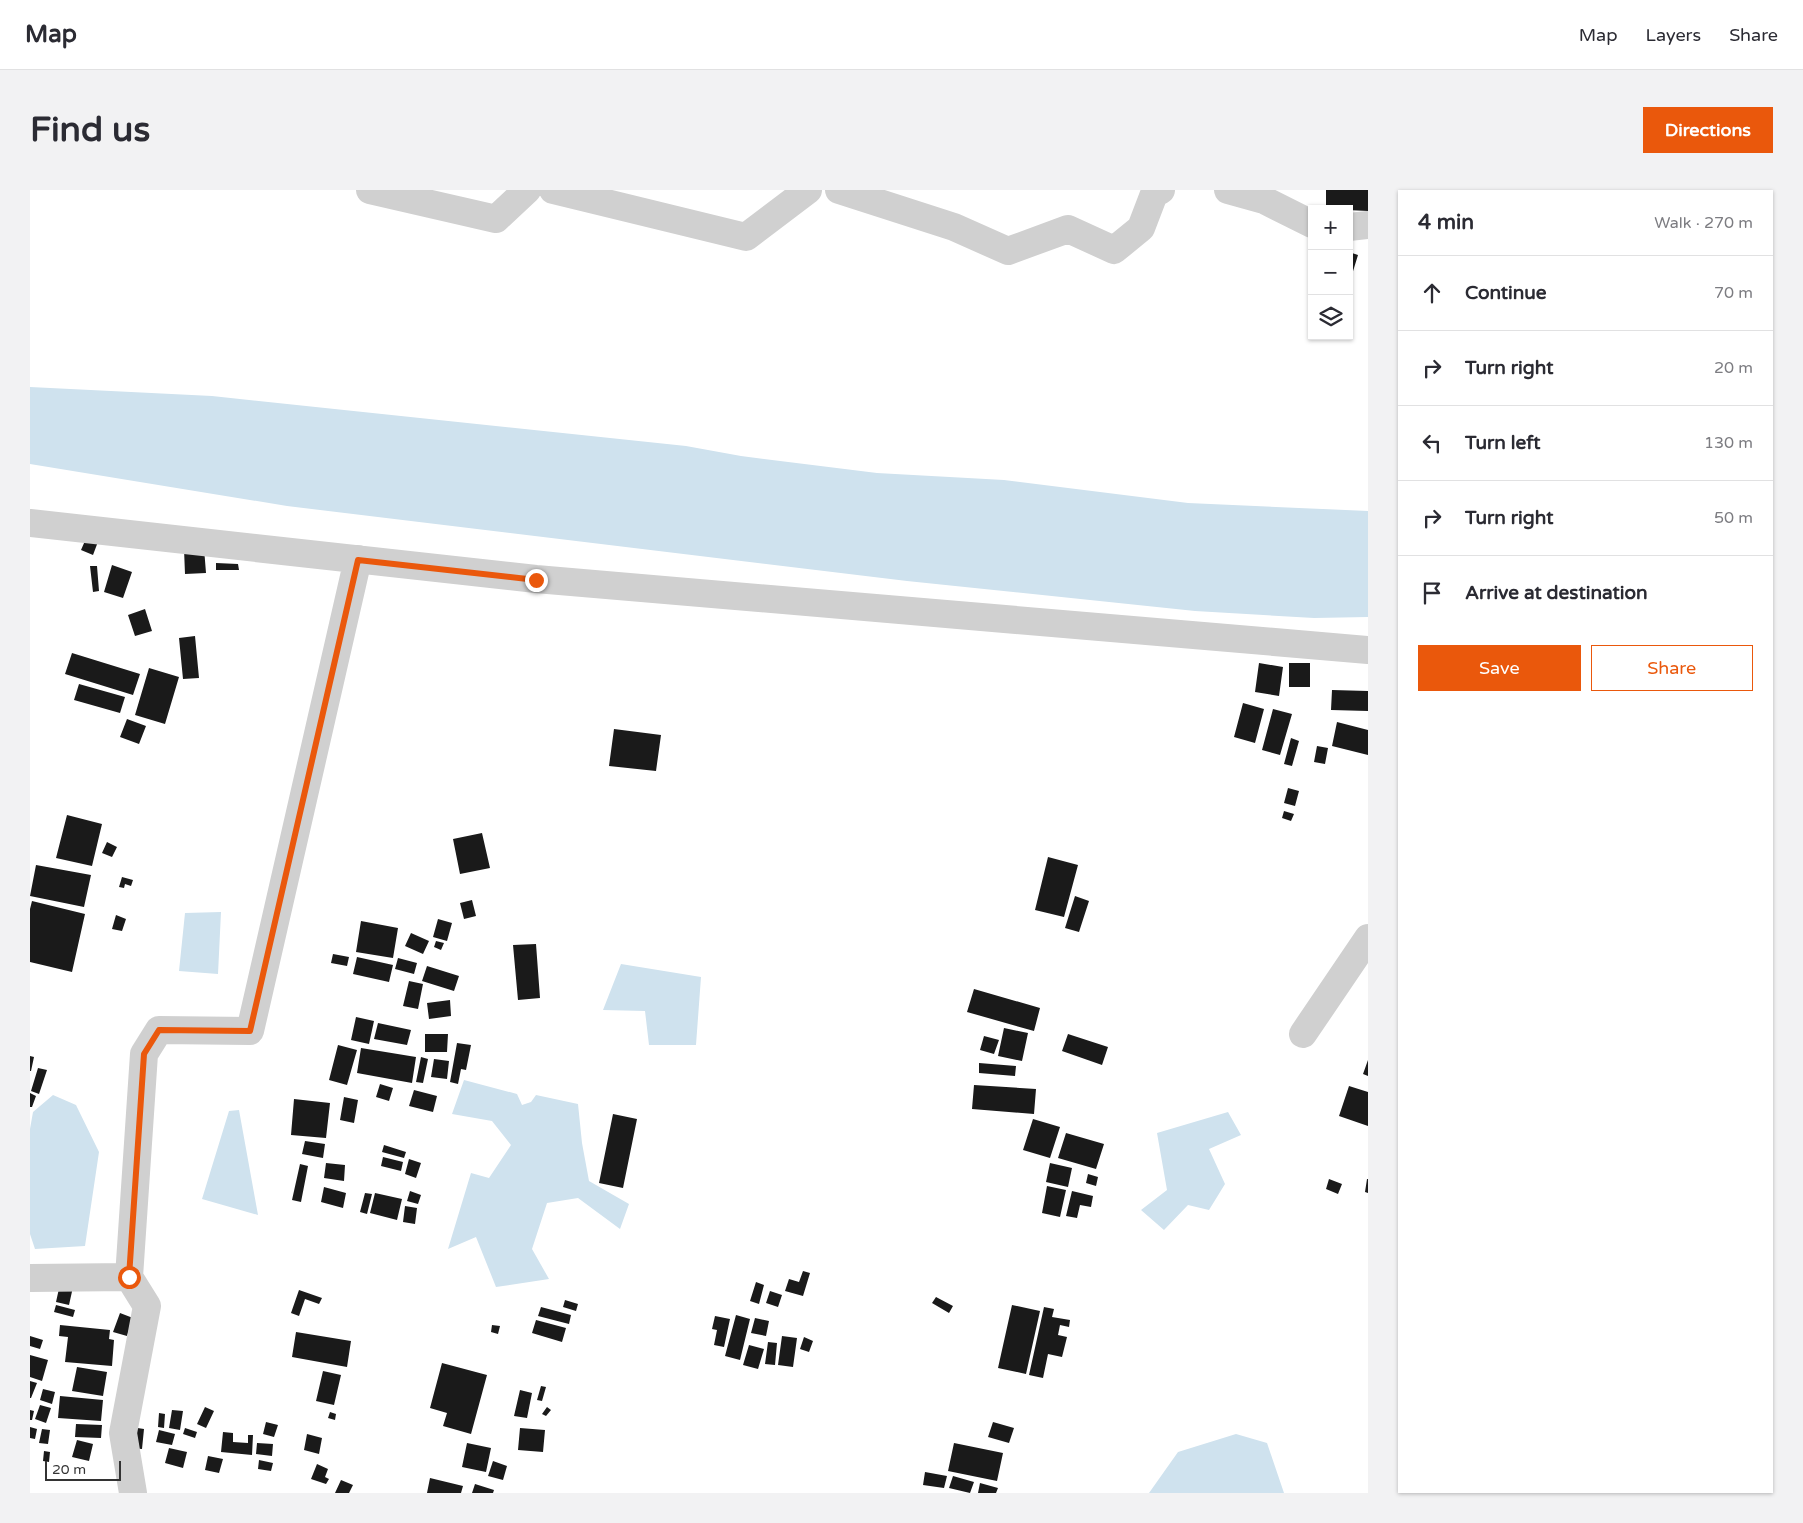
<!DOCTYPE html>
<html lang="en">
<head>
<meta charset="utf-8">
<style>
  body { margin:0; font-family:"Varela Round",sans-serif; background:#f2f2f3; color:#2b2b33 }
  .controls { position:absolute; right:15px; top:15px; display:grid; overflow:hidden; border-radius:0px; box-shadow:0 1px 4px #0004 }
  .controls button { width:45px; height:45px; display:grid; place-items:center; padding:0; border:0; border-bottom:1px solid #e1e1e2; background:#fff; color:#2b2b33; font:25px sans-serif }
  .scale { position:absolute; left:15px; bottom:12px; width:76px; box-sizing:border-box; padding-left:5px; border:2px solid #333; border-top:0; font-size:14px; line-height:18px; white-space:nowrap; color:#333; -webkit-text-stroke:4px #fff; paint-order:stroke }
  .stop { position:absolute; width:15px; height:15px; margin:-11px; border:4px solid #ea580c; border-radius:50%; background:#fff }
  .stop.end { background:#ea580c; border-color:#fff; box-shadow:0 1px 5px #0008 }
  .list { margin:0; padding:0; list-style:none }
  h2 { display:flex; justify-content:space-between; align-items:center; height:65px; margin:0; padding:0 20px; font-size:21px }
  h2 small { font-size:16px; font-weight:400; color:#7c7c81 }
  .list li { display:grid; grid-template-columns:32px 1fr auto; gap:15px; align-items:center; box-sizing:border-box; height:75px; padding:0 20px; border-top:1px solid #e1e1e2 }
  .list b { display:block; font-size:19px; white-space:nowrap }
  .list em { font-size:16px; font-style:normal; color:#7c7c81 }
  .actions { display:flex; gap:10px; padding:15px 20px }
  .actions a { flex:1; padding:11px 0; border:1px solid #ea580c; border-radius:0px; text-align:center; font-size:18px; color:#ea580c }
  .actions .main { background:#ea580c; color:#fff }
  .icon { flex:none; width:28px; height:28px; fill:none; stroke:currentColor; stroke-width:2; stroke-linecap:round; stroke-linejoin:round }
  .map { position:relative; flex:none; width:1338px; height:1303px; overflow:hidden; border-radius:0px }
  header { display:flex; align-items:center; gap:30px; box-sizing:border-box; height:70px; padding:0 25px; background:#fff; border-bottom:1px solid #e1e1e2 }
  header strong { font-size:24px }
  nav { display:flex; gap:28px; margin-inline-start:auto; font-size:18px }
  .intro { display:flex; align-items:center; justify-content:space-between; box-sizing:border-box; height:120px; padding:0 30px }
  h1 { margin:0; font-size:35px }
  .button { padding:12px 22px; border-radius:0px; background:#ea580c; color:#fff; font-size:18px; font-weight:700 }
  main { display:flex; gap:30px; padding:0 30px }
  aside { flex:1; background:#fff; border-radius:0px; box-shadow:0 1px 4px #0004 }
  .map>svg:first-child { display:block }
</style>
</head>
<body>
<header>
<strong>Map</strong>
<nav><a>Map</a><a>Layers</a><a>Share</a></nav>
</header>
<div class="intro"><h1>Find us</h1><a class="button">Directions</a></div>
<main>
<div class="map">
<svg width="1338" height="1303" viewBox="0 0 1338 1303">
  <rect width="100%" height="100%" fill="#fff"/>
  <!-- water -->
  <path fill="#cfe2ee" d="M0 197 182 206 656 256 711 266 847 283 974 290 1158 313 1338 321V427L1284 428 1165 421 877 391 257 316 0 274Z
    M191 722 188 784 149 781 155 723Z
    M591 774 671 787 666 855H619L615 821 573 820Z
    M434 890 487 904 492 915 501 912 506 905 548 914 552 953 559 991 599 1014 590 1039 548 1008 517 1013 502 1059 519 1089 466 1097 446 1047 418 1059 441 983 459 988 481 955 462 931 422 924Z
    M23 905 46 915 69 962 55 1056 5 1059 0 1044V939L3 922Z
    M209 920 228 1025 172 1009 199 921Z
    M1198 922 1211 945 1179 959 1195 994 1179 1020 1158 1015 1134 1040 1111 1020 1137 1000 1127 943Z
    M1206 1244 1237 1253 1254 1303H1119L1148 1262Z"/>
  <!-- building -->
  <path fill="#1a1a1a" d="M1296 0H1338V21L1296 19Z
    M1319 62 1328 65 1320 91H1319Z
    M58 344 69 349 63 365 51 360Z
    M174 358 176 383 155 384 154 359Z
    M186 373 208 374 209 380H186Z
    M82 375 102 382 93 408 74 402Z
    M60 376H67L69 401 63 402Z
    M115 419 122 441 105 446 98 425Z
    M165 446 169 488 153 489 149 448Z
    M42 463 110 484 103 505 35 484Z
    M1229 473 1253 477 1249 506 1225 502Z
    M1259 473H1280V497H1259Z
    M119 478 149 487 135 534 105 525Z
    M49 494 95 507 90 523 44 510Z
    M1302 500 1338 501V521L1301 520Z
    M1213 513 1234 519 1225 553 1204 547Z
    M1243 519 1262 524 1250 565 1232 560Z
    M97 529 116 536 109 554 90 547Z
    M1307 532 1338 540V565L1302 556Z
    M584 539 631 545 626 581 579 576Z
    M1261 548 1269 551 1262 576 1254 574Z
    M1287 556 1298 558 1295 574 1284 572Z
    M1258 598 1269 601 1265 616 1254 613Z
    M1254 621 1264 624 1261 631 1252 628Z
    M37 625 72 634 62 676 26 668Z
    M452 643 460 678 430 684 423 649Z
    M77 652 87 657 82 667 72 663Z
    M1018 667 1048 675 1034 727 1005 720Z
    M6 675 61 685 54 717 0 706Z
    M92 687 103 690 101 696 95 694 94 698 89 697Z
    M1045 706 1059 711 1049 742 1035 738Z
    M442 710 446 726 434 729 430 713Z
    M2 711 55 724 42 782 0 772V719Z
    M86 725 96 729 92 741 82 739Z
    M408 729 422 733 417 751 403 747Z
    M331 731 368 738 363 768 326 762Z
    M381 743 399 751 393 764 375 756Z
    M406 751 414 753 411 760 404 757Z
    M506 754 510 808 488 810 483 755Z
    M303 764 319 767 317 776 301 773Z
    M327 767 363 775 359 792 323 784Z
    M368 768 387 773 384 784 365 779Z
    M397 776 429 786 424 801 392 791Z
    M379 791 393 794 388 819 373 816Z
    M944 799 1010 818 1004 841 937 822Z
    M420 810 421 826 399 829 397 813Z
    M326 827 344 831 339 854 321 850Z
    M348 833 381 840 377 855 344 849Z
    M974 838 998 843 992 871 968 866Z
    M395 844H418L417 862H395Z
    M1038 844 1078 857 1072 875 1032 861Z
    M954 846 969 850 964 864 950 860Z
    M427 853 441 855 436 880 431 879 428 894 420 892Z
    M308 855 327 860 317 895 299 890Z
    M331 858 386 867 382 893 327 883Z
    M0 866 4 867 1 881H0Z
    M391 867 398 869 393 893 386 892Z
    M404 869 419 871 417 889 401 887Z
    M1338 870V886L1333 884Z
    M949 873 986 876 985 886 949 883Z
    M8 878 17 880 9 904 1 901Z
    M350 894 363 898 359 911 346 907Z
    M944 895 1006 899 1004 924 942 919Z
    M1319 896 1338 902V936L1309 926Z
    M384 900 407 906 403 922 379 916Z
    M0 903 6 906 2 917H0Z
    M314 907 328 910 324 933 310 930Z
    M264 909 300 913 296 948 261 945Z
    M583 924 607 929 593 998 569 993Z
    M1003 929 1030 937 1020 968 993 960Z
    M1036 943 1074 954 1066 979 1028 968Z
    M275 951 295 954 293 968 272 964Z
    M354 955 376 962 374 968 352 962Z
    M353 967 373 972 371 981 351 976Z
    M379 969 391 973 386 988 375 984Z
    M296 973 315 975 314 991 294 988Z
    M1020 973 1042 978 1038 997 1016 992Z
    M270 974 278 976 271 1012 262 1010Z
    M1058 984 1068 987 1066 996 1056 993Z
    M1299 989 1312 994 1308 1004 1296 999Z
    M1337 989H1338V1003L1335 1002Z
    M1017 996 1036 1000 1030 1027 1012 1023Z
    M294 997 316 1003 313 1018 291 1012Z
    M380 1001 391 1005 388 1014 377 1011Z
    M1042 1001 1063 1006 1061 1017 1050 1015 1047 1028 1036 1026Z
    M335 1003 342 1004 337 1024 330 1022Z
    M345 1003 372 1009 367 1030 340 1023Z
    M375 1016 387 1018 385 1034 373 1032Z
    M773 1081 780 1083 773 1106 755 1101 759 1089 769 1092Z
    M726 1092 734 1095 729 1114 720 1111Z
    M30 1094 43 1097 39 1115 26 1112Z
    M269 1100 292 1108 289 1114 275 1109 269 1126 261 1123Z
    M740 1101 752 1105 748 1117 736 1113Z
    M906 1107 923 1116 919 1123 902 1113Z
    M535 1110 548 1114 546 1121 533 1117Z
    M26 1115 45 1120 43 1127 24 1122Z
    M982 1115 1010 1121 996 1184 968 1178Z
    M511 1117 541 1125 539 1134 508 1126Z
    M1014 1117 1024 1119 1022 1127 1040 1130 1039 1137 1030 1135 1028 1145 1037 1147 1032 1167 1018 1164 1013 1188 999 1185Z
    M90 1123 103 1128 97 1146 83 1142Z
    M706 1125 720 1129 710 1170 695 1166Z
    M685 1126 700 1129 694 1157 684 1155 687 1140 682 1139Z
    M725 1128 739 1131 736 1146 721 1143Z
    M506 1130 536 1138 532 1152 502 1143Z
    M30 1135 80 1140 79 1149 84 1150 82 1176 35 1172 38 1147 29 1146Z
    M462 1135 470 1136 468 1144 461 1142Z
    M266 1142 321 1151 317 1177 262 1167Z
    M0 1146 13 1150 10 1159 0 1156Z
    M752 1146 767 1148 763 1177 748 1175Z
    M774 1147 783 1151 779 1162 770 1159Z
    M738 1152 747 1153 745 1175 735 1174Z
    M719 1155 734 1159 728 1179 713 1175Z
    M0 1165 18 1170 12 1191 0 1187Z
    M412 1173 457 1185 441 1244 413 1236 417 1223 400 1218Z
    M47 1177 77 1182 73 1206 42 1201Z
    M293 1181 311 1185 304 1215 286 1211Z
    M0 1191 7 1193 1 1208H0Z
    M511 1196 516 1197 512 1211 507 1210Z
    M13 1199 25 1202 22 1214 10 1210Z
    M490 1200 502 1203 497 1228 484 1226Z
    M30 1206 73 1210 71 1231 28 1228Z
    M10 1215 21 1218 16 1233 5 1229Z
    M175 1217 184 1221 176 1238 167 1234Z
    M517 1217 521 1220 516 1226 512 1224Z
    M0 1220 4 1221 2 1230H0Z
    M142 1220 153 1221 150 1240 139 1238Z
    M300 1222 306 1224 305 1230 298 1228Z
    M129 1223 135 1224 134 1238 128 1237Z
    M236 1232 248 1235 244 1247 233 1244Z
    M963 1232 984 1238 979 1253 958 1247Z
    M46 1234 72 1235 71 1248 45 1247Z
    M0 1237 7 1239 5 1249 0 1248Z
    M101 1237 114 1239 112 1259 99 1258Z
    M155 1238 167 1242 165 1248 153 1244Z
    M490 1238 515 1240 513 1262 488 1260Z
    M12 1239 20 1240 18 1254 9 1253Z
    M129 1240 145 1244 142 1255 126 1252Z
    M193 1242 203 1243V1252L218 1253V1245H223L222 1265 191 1262Z
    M277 1244 292 1248 289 1264 274 1260Z
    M47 1250 63 1254 59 1271 42 1267Z
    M227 1253 243 1254 242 1266 226 1264Z
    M437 1253 461 1258 456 1282 432 1277Z
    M924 1253 973 1263 967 1291 918 1281Z
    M139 1258 157 1262 153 1278 135 1273Z
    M14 1261 20 1262 19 1272 13 1271Z
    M178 1266 193 1269 189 1283 175 1280Z
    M229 1270 243 1273 241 1281 228 1279Z
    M463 1271 477 1276 473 1290 458 1286Z
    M287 1274 298 1279 295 1287 299 1289 296 1294 281 1289Z
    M895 1282 917 1286 914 1298 893 1295Z
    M923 1286 944 1292 940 1303 919 1298Z
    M400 1288 433 1296 431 1303H397Z
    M311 1290 323 1295 319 1303H305Z
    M950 1293 968 1298 966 1303H948Z
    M445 1294 464 1300 463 1303H442Z"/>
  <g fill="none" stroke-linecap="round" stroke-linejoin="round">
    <!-- minor -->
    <path stroke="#d0d0d0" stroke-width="28" d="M340 0 466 29 497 0
      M523 0 716 47 778 0
      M809 0 924 37 978 61 1038 39 1084 60 1111 38 1124 4 1131 0
      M1198 0 1234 10 1282 34
      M1319 37 1338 35
      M0 333 506 389 1338 460
      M1273 844 1338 748
      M99 1087 117 1116 93 1243 103 1303
      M0 1088 99 1087 114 864 129 840 220 841 328 369"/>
  </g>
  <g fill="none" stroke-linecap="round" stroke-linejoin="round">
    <!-- route -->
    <path stroke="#ea580c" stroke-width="6" d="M99 1087 114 864 129 840 220 841 328 370 506 390"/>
  </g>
</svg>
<div class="controls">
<button>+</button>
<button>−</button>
<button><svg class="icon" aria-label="layers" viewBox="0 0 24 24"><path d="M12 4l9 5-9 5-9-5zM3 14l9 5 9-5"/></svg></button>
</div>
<div class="scale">20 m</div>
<div class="stop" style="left:99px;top:1087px"></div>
<div class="stop end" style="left:506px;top:390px"></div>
</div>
<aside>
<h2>4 min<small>Walk · 270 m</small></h2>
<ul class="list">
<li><svg class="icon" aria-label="ahead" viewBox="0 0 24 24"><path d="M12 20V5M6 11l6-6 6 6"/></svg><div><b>Continue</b></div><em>70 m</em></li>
<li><svg class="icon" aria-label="right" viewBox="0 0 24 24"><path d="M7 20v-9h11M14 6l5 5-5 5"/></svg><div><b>Turn right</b></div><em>20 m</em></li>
<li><svg class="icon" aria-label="left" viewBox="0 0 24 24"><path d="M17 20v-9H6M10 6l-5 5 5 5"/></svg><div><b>Turn left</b></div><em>130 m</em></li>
<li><svg class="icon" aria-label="right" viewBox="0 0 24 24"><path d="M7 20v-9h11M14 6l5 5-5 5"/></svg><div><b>Turn right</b></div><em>50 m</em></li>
<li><svg class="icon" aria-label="arrive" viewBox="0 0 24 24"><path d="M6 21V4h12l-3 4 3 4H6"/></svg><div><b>Arrive at destination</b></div></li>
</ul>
<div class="actions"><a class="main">Save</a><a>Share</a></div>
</aside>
</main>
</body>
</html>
